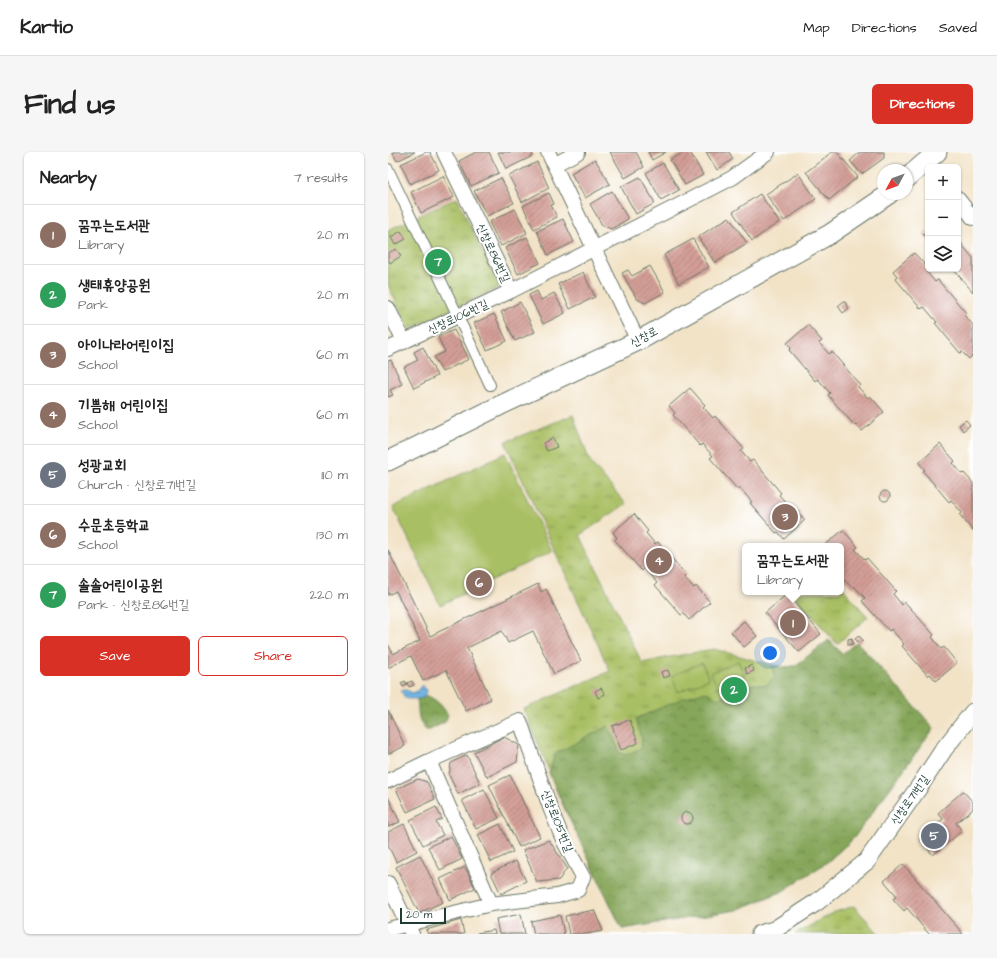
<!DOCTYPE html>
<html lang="en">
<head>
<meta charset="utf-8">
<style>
  body { margin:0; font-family:"Architects Daughter","Poor Story",sans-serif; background:#f6f6f6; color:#222 }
  .controls { position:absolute; right:12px; top:12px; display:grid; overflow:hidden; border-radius:6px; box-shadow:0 1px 3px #0004 }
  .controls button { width:36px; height:36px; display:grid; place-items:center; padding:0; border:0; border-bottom:1px solid #e0e0e0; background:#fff; color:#222; font:20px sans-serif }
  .compass { position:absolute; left:489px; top:12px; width:36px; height:36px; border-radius:50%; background:#fff; box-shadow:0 1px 3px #0004; rotate:229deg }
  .scale { position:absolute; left:12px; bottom:10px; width:46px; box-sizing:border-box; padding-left:4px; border:2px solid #1f3d34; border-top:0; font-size:11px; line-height:14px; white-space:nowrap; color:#1f3d34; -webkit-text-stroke:3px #fff; paint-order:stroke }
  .you { position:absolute; left:382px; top:501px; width:14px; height:14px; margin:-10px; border:3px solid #fff; border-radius:50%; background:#1a73e8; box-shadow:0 0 0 6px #1a73e833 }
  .badge { display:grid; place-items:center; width:26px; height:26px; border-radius:50%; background:#d93025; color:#fff; font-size:13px; font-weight:700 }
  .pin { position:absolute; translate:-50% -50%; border:2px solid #fff; box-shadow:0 1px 4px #0006 }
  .popup { position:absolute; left:354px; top:391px; width:102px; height:52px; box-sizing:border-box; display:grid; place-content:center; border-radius:6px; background:#fff; filter:drop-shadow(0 1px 3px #0005); font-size:13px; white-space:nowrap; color:#767676 }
  .popup b { font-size:15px; color:#222 }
  .popup::after { content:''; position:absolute; left:50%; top:100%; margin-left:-8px; border:8px solid transparent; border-top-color:#fff }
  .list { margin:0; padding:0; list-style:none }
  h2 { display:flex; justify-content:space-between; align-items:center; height:52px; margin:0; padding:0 16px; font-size:17px }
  h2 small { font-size:13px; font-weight:400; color:#767676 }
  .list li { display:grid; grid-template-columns:26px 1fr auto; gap:12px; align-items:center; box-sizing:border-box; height:60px; padding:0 16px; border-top:1px solid #e0e0e0 }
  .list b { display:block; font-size:15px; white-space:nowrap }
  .list p { margin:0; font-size:13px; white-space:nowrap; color:#767676 }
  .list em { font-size:13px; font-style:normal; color:#767676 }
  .actions { display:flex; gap:8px; padding:12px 16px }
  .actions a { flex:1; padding:9px 0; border:1px solid #d93025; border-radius:6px; text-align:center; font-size:14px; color:#d93025 }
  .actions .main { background:#d93025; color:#fff }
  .icon { flex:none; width:22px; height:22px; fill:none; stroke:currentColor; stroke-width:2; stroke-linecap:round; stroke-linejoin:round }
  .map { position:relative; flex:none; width:585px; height:782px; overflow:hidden; border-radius:6px }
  header { display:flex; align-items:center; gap:24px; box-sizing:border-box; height:56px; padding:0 20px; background:#fff; border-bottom:1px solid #e0e0e0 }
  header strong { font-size:19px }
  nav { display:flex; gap:22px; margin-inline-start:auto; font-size:14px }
  .intro { display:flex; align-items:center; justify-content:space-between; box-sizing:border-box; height:96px; padding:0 24px }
  h1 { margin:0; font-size:28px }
  .button { padding:10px 18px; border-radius:6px; background:#d93025; color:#fff; font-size:14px; font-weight:700 }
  main { display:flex; gap:24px; padding:0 24px }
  aside { flex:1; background:#fff; border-radius:6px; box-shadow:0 1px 3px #0004 }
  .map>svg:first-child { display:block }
</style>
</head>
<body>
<header>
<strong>Kartio</strong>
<nav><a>Map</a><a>Directions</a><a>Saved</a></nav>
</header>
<div class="intro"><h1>Find us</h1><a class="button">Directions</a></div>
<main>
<aside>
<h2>Nearby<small>7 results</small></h2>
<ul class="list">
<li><span class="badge" style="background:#8d6e63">1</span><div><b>꿈꾸는도서관</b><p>Library</p></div><em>20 m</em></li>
<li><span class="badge" style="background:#2e9e5b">2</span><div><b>생태휴양공원</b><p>Park</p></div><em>20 m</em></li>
<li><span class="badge" style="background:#8d6e63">3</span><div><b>아이나라어린이집</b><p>School</p></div><em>60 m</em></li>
<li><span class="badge" style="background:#8d6e63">4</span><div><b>기쁨해 어린이집</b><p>School</p></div><em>60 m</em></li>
<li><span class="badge" style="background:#6b7280">5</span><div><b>성광교회</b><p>Church · 신창로71번길</p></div><em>110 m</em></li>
<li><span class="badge" style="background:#8d6e63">6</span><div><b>수문초등학교</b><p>School</p></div><em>130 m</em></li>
<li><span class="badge" style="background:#2e9e5b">7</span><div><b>솔솔어린이공원</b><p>Park · 신창로86번길</p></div><em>220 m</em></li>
</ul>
<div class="actions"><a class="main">Save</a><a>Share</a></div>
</aside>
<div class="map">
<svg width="585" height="782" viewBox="0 0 585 782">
  <defs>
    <pattern id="grass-tufts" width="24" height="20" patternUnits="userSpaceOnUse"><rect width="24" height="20" fill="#a9bf64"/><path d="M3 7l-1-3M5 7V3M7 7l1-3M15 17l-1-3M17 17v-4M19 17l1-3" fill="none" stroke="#899c53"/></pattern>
    <pattern id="forest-crowns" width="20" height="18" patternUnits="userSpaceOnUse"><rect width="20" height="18" fill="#86a65a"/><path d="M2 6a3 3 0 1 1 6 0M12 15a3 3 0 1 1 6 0" fill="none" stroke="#6d884b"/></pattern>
    <pattern id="water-rules" width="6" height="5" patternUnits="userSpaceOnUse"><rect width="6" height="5" fill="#77b9ec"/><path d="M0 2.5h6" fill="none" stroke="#6198c0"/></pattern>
    <pattern id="building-hatch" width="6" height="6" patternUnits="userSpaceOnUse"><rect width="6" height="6" fill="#d39e96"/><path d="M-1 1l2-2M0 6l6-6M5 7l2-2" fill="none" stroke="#ab827b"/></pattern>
  </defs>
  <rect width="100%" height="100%" fill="#fff"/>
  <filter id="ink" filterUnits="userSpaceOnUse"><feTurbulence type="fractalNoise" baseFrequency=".025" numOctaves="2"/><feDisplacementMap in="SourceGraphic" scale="8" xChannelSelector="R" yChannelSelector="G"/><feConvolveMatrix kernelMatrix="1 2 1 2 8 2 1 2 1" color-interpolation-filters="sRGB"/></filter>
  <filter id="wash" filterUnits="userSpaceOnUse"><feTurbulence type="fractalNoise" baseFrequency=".012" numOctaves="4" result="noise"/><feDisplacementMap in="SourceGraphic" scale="16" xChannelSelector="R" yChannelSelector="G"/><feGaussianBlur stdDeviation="0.9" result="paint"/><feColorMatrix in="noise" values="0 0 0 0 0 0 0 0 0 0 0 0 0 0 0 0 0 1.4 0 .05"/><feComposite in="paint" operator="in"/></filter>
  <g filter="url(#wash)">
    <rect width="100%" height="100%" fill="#f2e3c7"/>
    <!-- grass -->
    <path fill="url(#grass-tufts)" stroke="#647e4c" d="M69 46 111 135 21 177 0 133V78Z
      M185 263 202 310 238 352 192 383 254 511 282 505 326 497 384 513 397 515 407 514 441 488 454 502 469 490 546 576 465 687 438 711 393 740 348 758 234 777 173 649 136 557 222 519 117 290Z
      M453 434 480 465 449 492 403 440H453Z
      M466 754 491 782H407L447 760Z"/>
    <!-- forest -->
    <path fill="url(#forest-crowns)" stroke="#527247" d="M441 488 454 502 469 490 546 576 465 687 438 711 393 740 348 758 234 777 173 649 161 621 167 602 220 574 232 601 238 603 253 596 254 587 248 567C260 562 311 536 321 541 324 542 326 545 329 547L365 532 379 533 386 524 384 513 397 515 407 514Z
      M38 543C49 548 54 553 60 563L57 570 42 578H38C28 567 31 560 29 547L36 546Z"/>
    <!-- pitch -->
    <path fill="#a9bf64" stroke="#647e4c" d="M117 301 164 399 52 453 5 355Z
      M350 509 357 524 330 536 323 521Z
      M314 511 321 527 290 540 284 524Z"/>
    <!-- water -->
    <path fill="url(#water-rules)" stroke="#4b7b90" d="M34 533 39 538C37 550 27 546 18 547L13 539 18 538 25 541 29 539Z"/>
    <g id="blocks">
      <!-- building -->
      <path fill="url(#building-hatch)" d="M4 0H27L9 9Z
        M38 0H42L51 18 22 32 13 12Z
        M88 0H101L111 21 83 34 71 9Z
        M110 0H144L145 4 118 17Z
        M222 0H248L256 15 237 26Z
        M260 0H278L264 8Z
        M296 0H302L315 23 297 33 282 8Z
        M318 0H341L345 7 329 18Z
        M444 0H449L470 25 441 48 418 20Z
        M472 0H496V6L474 22 462 9Z
        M207 7 222 32 197 46 183 21Z
        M149 10 161 36 134 50 121 24Z
        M275 11 291 38 273 48 258 21Z
        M410 21 428 47 396 69 378 42Z
        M55 24 66 45 33 61 23 40Z
        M252 25 267 51 248 62 233 35Z
        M113 26 126 51 99 64 86 39Z
        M224 39 240 67 223 77 214 73 202 52Z
        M161 41 166 52 163 53 169 65 146 77 135 54Z
        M372 42 391 70 364 89 345 60Z
        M127 57 139 81 113 94 101 70Z
        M341 65 359 91 327 111 310 85Z
        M175 67 186 90 160 103 149 79Z
        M540 78V88L535 82Z
        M13 79 18 87 7 93 3 85Z
        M139 85 152 111 130 122 117 96Z
        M305 87 321 115 291 132 276 103Z
        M570 88 585 106V140L565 117H570Z
        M8 97 13 104 2 111 0 107V101Z
        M526 101 540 116 538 119 547 130 550 128 578 161 576 163 585 173V203L581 207 574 200 572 201 547 171 549 170 536 155 533 157 507 126 509 124 505 119Z
        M262 114 277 140 257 151 249 147 234 121 240 118 244 124Z
        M195 120 207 145 182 157 170 132Z
        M149 139 153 148 166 141 177 161 155 172 141 143Z
        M456 149 461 156 455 161 450 154Z
        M132 150 147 180 127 189 113 160Z
        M106 162 119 189 99 198 86 171Z
        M420 173 434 189 431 191 441 202 444 200 472 233 470 235 480 246 482 244 496 260 474 279 468 272 466 273 440 243 442 241 430 227 427 229 401 198 403 196 399 191Z
        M66 178 81 207 54 220 46 205 57 200 50 185Z
        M35 195 49 224 26 236 16 215 30 208 26 200Z
        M3 208 14 232 2 238 5 243 0 245V209Z
        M302 236 317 253 315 255 325 266 327 264 356 297 353 299 362 310 365 308 393 341 391 343 401 354 403 352 417 368 396 387 390 380 388 381 362 351 364 350 351 335 349 337 322 306 325 304 314 292 312 294 285 263 287 261 281 254Z
        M578 268 582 273 575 279 571 273Z
        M165 286 169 295 159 299 155 291Z
        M552 292 567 309 565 311 574 322 576 321 585 331V379L572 363 574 361 563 348 561 350 535 319 537 318 531 311Z
        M492 344a5 5 0 1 1 10 0a5 5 0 1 1-10 0Z
        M246 362 260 379 258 381 267 392 270 390 298 423 296 425 306 436 308 434 322 450 301 468 295 461 293 463 267 433 269 431 256 416 254 419 227 388 229 386 225 380Z
        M455 378 470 395 467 397 477 408 479 406 508 439 505 442 514 453 517 450 546 483 544 485 553 497 556 495 569 511 548 529 542 522 540 524 514 494 516 492 503 477 501 479 474 449 477 446 466 434 464 436 453 423V394H436Z
        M0 398 42 484 150 432 153 440 158 437 193 509 166 522 145 479 120 491 114 479 79 496 103 547 78 559 58 518 35 529 23 504 0 516V492L5 502 32 489 8 439 0 443Z
        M399 442 433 482 411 500 377 461Z
        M356 469 369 484 356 495 343 480Z
        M471 484 475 488 471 491 467 487Z
        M464 486 465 492 460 493V487Z
        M364 513 366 519 359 522 357 516Z
        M280 518 282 524 275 526 273 520Z
        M17 529 19 532 15 535 13 531Z
        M24 529 26 533 21 535 19 531Z
        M213 536 217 542 210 546 207 539Z
        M0 558 17 594 0 602Z
        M242 568 250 591 233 598 224 574Z
        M116 585 131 593 129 610 99 625 86 600Z
        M79 603 92 631 70 642 61 623 63 611Z
        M122 623 152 685 131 695 101 633Z
        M30 627 39 630 47 647 19 660 8 637Z
        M96 637 111 666 88 677 74 648Z
        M575 639 585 650V657L568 671 574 679 545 703 531 687 555 667 550 661Z
        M0 645 12 670 0 675Z
        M48 655 54 667 48 670 55 683 35 693 22 668Z
        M293 666a6 6 0 1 1 12 0a6 6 0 1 1-12 0Z
        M16 672 29 699 8 710 0 693V680Z
        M112 672 125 700 103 710 90 683Z
        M63 684 74 707 52 718 40 695Z
        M161 688 179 716 171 728 149 730 135 698Z
        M32 703 55 750 31 761 8 715Z
        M128 709 138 729 113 742 103 721Z
        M515 712 575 782H541L519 756 516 759 505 747 509 744 496 729Z
        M77 715 87 736 62 748 52 727Z
        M206 758 215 779 198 782H181L177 764Z
        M133 762 137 782H111L108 767Z
        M172 763 176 782H146L143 769Z
        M73 768 76 782H40L38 778Z
        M106 778 107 782H89V781Z"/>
    </g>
  </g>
  <g filter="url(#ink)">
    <use href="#blocks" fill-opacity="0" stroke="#697767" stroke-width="1"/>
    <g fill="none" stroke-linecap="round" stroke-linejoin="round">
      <defs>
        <path id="pedestrian" d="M0 17 67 158
          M74 173 102 233"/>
        <path id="minor" d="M56 0 123 139
          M160 0 250 189
          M166 13 190 0
          M570 47 585 66
          M0 156 16 190
          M0 197 123 139 344 26 380 0
          M41 609 103 752
          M0 629 41 609 132 569 163 658 176 690 195 725 190 738 169 744 103 752 0 777
          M0 731 24 782"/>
        <path id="tertiary" d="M372 782 386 778 429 750 479 709 531 635 556 597 585 560"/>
        <path id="secondary" d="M519 26 549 0
          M0 309 113 253 250 189 442 82 501 42"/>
      </defs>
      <!-- pedestrian casing -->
      <use href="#pedestrian" stroke="#697767" stroke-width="12"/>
      <!-- minor casing -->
      <use href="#minor" stroke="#697767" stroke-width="16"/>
      <!-- tertiary casing -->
      <use href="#tertiary" stroke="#697767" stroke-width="19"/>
      <!-- secondary casing -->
      <use href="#secondary" stroke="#697767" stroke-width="21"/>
      <!-- pedestrian -->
      <use href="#pedestrian" stroke="#fff" stroke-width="10"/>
      <!-- minor -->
      <use href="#minor" stroke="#fff" stroke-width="14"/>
      <!-- tertiary -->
      <use href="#tertiary" stroke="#fff" stroke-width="17"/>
      <!-- secondary -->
      <use href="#secondary" stroke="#fff" stroke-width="19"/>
    </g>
  </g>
  <g text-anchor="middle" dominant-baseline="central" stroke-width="4" stroke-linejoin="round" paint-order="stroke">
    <!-- street labels -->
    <g font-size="12" fill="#1f3d34" stroke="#fff">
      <text transform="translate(105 101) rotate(65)">신창로86번길</text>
      <text transform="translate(70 165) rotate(-25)">신창로106번길</text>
      <text transform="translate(256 185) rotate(-28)">신창로</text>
      <text transform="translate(522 648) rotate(-55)">신창로71번길</text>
      <text transform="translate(169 669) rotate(68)">신창로105번길</text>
    </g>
  </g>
</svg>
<div class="controls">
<button>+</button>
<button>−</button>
<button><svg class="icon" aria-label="layers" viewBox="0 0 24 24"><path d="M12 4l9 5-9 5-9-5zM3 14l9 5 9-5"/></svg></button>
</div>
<svg class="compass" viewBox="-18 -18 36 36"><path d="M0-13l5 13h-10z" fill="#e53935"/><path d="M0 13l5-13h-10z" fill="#767676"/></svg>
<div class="scale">20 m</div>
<div class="you"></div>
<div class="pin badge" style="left:405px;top:471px;background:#8d6e63">1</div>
<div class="popup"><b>꿈꾸는도서관</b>Library</div>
<div class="pin badge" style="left:346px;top:538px;background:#2e9e5b">2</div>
<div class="pin badge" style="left:397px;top:365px;background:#8d6e63">3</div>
<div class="pin badge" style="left:271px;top:409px;background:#8d6e63">4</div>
<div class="pin badge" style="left:546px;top:684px;background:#6b7280">5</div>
<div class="pin badge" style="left:91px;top:431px;background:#8d6e63">6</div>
<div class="pin badge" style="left:50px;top:110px;background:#2e9e5b">7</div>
</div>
</main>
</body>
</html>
